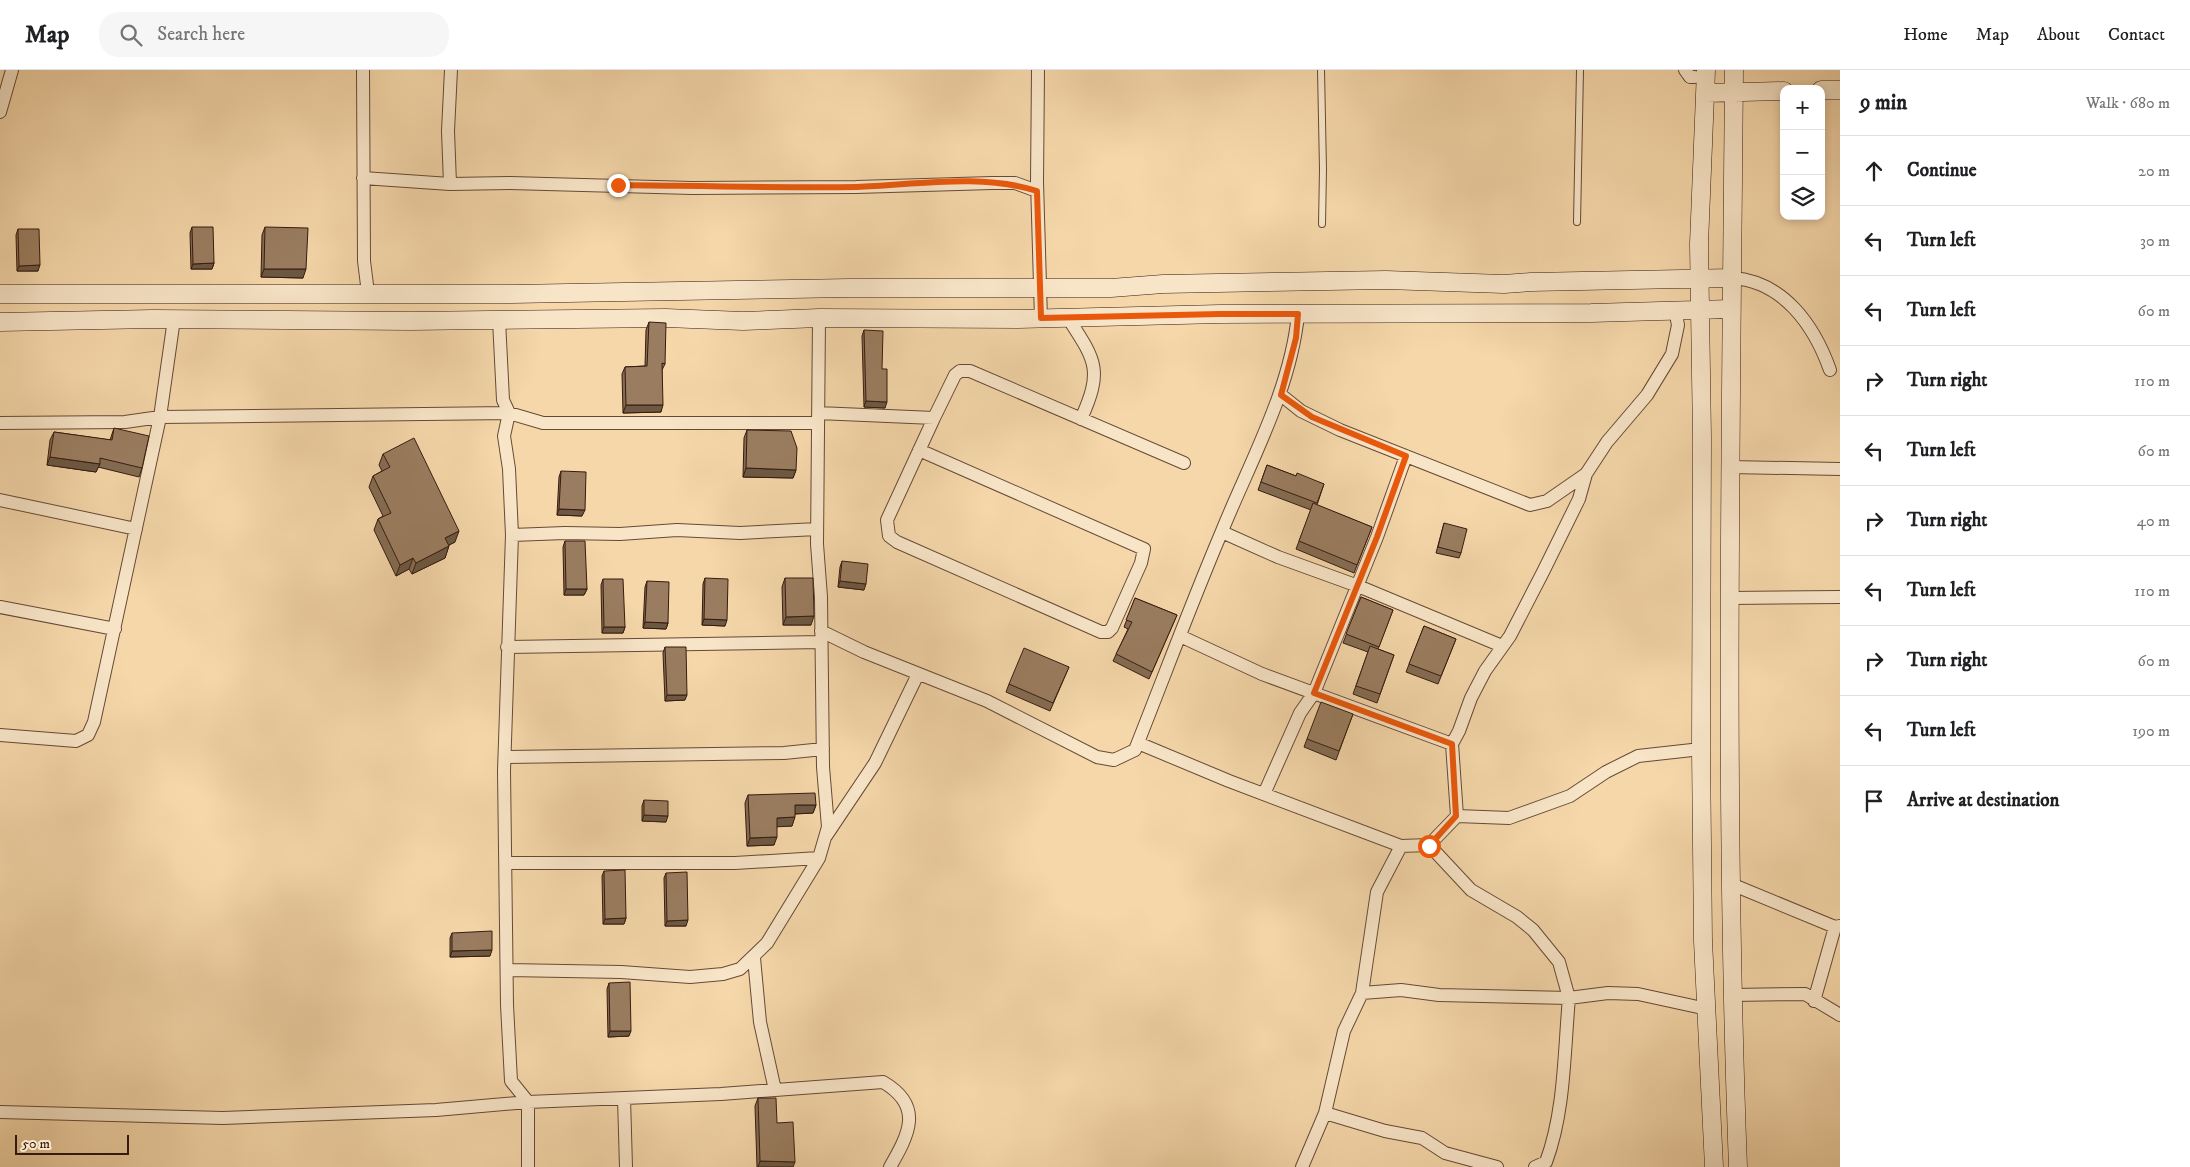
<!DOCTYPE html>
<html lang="en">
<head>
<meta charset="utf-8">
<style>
  body { margin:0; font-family:"IM FELL DW Pica",serif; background:#f6f6f6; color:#202124 }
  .controls { position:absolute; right:15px; top:15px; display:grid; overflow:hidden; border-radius:10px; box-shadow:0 2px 8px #0003 }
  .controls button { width:45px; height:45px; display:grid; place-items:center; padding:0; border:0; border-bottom:1px solid #e0e0e0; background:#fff; color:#202124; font:25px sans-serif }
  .scale { position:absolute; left:15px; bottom:12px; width:114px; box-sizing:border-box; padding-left:5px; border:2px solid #371b0f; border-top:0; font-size:14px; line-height:18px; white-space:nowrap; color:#371b0f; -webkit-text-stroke:4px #f8e5c8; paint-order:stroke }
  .stop { position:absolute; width:15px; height:15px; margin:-11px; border:4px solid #ea580c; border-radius:50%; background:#fff }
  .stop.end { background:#ea580c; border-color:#fff; box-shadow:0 1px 5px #0008 }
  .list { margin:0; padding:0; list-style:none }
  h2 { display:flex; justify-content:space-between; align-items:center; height:65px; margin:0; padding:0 20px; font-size:21px }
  h2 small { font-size:16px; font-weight:400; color:#757577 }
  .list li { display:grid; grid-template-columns:32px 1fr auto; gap:15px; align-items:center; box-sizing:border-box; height:70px; padding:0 20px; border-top:1px solid #e0e0e0 }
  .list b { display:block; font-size:19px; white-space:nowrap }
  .list em { font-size:16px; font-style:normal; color:#757577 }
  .icon { flex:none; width:28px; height:28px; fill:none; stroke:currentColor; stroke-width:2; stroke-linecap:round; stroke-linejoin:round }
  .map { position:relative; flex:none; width:1840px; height:1097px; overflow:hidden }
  header { display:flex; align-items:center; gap:30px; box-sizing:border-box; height:70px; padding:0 25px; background:#fff; border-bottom:1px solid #e0e0e0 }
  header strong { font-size:24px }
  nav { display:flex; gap:28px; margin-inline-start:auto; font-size:18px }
  .search { width:350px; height:45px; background:#f6f6f6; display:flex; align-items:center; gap:12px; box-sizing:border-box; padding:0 18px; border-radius:20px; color:#757577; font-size:19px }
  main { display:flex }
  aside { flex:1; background:#fff }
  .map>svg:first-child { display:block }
</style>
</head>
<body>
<header>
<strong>Map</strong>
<div class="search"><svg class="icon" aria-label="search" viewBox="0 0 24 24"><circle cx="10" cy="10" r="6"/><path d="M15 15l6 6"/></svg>Search here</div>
<nav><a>Home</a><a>Map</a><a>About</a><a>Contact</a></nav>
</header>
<main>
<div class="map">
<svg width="1840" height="1097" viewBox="0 0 1840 1097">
  <rect width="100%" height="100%" fill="#f5d7aa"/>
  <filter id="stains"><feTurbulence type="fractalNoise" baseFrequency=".004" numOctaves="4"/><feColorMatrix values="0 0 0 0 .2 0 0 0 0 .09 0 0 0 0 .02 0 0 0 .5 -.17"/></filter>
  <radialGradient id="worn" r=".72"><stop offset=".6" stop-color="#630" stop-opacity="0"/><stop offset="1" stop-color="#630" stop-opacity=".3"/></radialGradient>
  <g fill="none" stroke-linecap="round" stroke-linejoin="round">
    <defs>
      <path id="lane" d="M1321 0 1323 99 1322 154
        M1577 152 1580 0"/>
      <path id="street" d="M363 0 364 191 368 223
        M1038 0 1037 112 1041 249
        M1685 0 1690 7H1695
        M0 42 12 0
        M363 108 450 114 510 113 692 118 856 117 992 113H1015L1037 121
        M450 114 448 61 451 0
        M1732 208C1783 211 1814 255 1830 300
        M1068 248C1096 291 1103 300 1081 349
        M1281 325 1301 341 1340 360 1530 435 1547 431 1586 404 1607 372 1647 325 1672 284 1678 255 1675 240
        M818 343 934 348 955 305 960 301H970L1184 393
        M0 353 125 352 160 347 509 343 543 353H818
        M919 380 1144 479 1141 493 1112 558 1108 562H1101L897 472 889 466 887 450 934 348
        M1730 397 1840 399
        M0 430 136 459
        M1222 462 1278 487 1358 516 1502 576
        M512 465 565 463 620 464 677 460 740 463 817 459
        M1729 528 1840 527
        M0 537 115 559
        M821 561 864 582 987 631 1097 687 1114 690 1135 680C1164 607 1191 534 1222 461 1250 392 1291 319 1298 244
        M1180 566 1262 604 1452 674
        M507 577 821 572
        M0 665 76 671 88 665 94 652 160 347 174 249
        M1138 673 1229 711 1401 776 1429 775 1471 820 1517 847 1533 860 1559 892 1569 928 1439 925 1401 920 1362 923
        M505 687 784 683 823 679
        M1264 724 1300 643 1314 623 1377 467 1406 386
        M1457 746 1509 748 1570 726 1606 702 1638 686 1701 679
        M826 766 875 693 918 604
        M1429 775 1457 746 1452 674 1459 661 1471 628 1485 601 1510 566 1543 502 1579 429 1586 404
        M506 793H735L819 788
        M1731 814 1835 857 1840 856
        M754 888 760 952 775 1020
        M507 900 621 902 690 907 723 904 740 899 767 873 819 788 828 757 823 697 821 527 817 474 819 248
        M1732 925 1805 924 1840 945
        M1814 931 1835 857
        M624 1028 626 1097
        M0 1042 223 1048 436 1040 528 1032 511 1011 507 935 504 701 512 465 509 399 504 366 509 343 503 330 499 250
        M1325 1043 1344 961 1362 923 1377 822 1401 776
        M528 1097V1032L721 1024 883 1012C924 1036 909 1064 890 1097
        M1302 1097 1325 1043 1385 1061 1422 1068 1445 1083 1497 1097
        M1535 1097 1546 1092C1565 1041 1564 982 1569 928L1608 923 1638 924 1707 939"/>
      <path id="secondary" d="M1706 0 1699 174 1702 368 1701 679 1703 871 1714 1097
        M1734 0C1731 366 1724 731 1738 1097
        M1821 20H1840
        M1706 23 1784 21
        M0 224H512L850 218H1111L1163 214 1386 210 1504 214 1531 212 1732 208
        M0 252 153 249 411 251 666 248 743 251 819 248 1018 249 1220 244 1591 243 1731 239"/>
    </defs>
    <!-- lane casing -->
    <use href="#lane" stroke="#664a36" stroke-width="8"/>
    <!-- street casing -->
    <use href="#street" stroke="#664a36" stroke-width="14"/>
    <!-- secondary casing -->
    <use href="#secondary" stroke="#371b0f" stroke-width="19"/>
    <!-- lane -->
    <use href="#lane" stroke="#f8e5c8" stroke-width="6"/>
    <!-- street -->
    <use href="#street" stroke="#f8e5c8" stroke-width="12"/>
    <!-- secondary -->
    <use href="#secondary" stroke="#f8e5c8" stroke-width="18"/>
  </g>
  <!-- wall -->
  <path fill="#846c53" stroke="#371b0f" d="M192 157 214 193 212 199H191L190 163Z
    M265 157 303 208 261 207 262 165Z
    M18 159 38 201H17L16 165Z
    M649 252 665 294 662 300 661 342 623 343 622 304 625 297 645 296 646 260Z
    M864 260 882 299 885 338 864 337 862 266Z
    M114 358 142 398 139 407 98 397 96 402 47 395 50 370 54 362 110 370Z
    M747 360 796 400 793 408 743 407 744 368Z
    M383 384 455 472 449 475 445 488 412 504 409 499 396 506 374 460 378 449 383 446 369 417 373 406 382 401 379 395Z
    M1267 395 1296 406 1324 414 1317 435 1372 457 1354 503 1296 479 1311 440 1258 420Z
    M561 401 582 446 557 445 559 407Z
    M1444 453 1461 483 1459 488 1436 483Z
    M565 471 587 519 584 525H564L563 477Z
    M842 491 864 520 838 517 840 497Z
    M705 508 725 556 702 555 703 514Z
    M785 508 811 555H783L782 517Z
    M603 509 625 557 623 563H602L601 515Z
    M647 511 668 553 666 559 643 558 645 517Z
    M1361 527 1393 540 1378 579 1394 585 1377 633 1353 624 1368 582 1343 573Z
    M1135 528 1177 545 1149 609 1113 591 1128 559 1124 557Z
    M1424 556 1456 569 1438 614 1406 602Z
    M665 577 685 630 665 631 663 583Z
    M1069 597 1050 641 1006 622 1009 614Z
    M1353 644 1336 690 1304 677 1307 669Z
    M748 725 816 735 813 743 795 744 792 756H777L774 775 747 776 745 733Z
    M644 730 666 752 642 751V736Z
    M604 801 626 848 624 854H603L602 806Z
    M666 803 686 856H665L664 808Z
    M452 863 490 886 450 887V868Z
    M609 913 629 966 608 967 607 919Z
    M758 1028 777 1053 793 1097H757L755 1036Z"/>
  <!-- shaded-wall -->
  <path fill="#6c5843" stroke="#371b0f" d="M214 193 212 199H191L193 194Z
    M40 195 38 201H17L19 196Z
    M264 199H306L303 208 261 207Z
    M866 331 887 332 885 338 864 337Z
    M626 335H663L661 342 623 343Z
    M50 387 100 394 96 402 47 395Z
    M746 398 796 400 793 408 743 407Z
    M559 439 585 440 582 446 557 445Z
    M459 461 455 472 441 479 445 468Z
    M449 476 445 488 412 504 416 493Z
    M413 488 409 499 396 506 400 495Z
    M840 511 866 514 864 520 838 517Z
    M566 519H587L584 525H564Z
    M814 546 811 555H783L786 547Z
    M704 549 727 550 725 556 702 555Z
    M645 552 668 553 666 559 643 558Z
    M604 557H625L623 563H602Z
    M667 625H687L685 630 665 631Z
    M795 735H816L813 743 792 744Z
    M644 745 668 746 666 752 642 751Z
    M795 747 792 756 773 757 777 748Z
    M777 767 774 775 747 776 750 768Z
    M626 848 624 854H603L605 849Z
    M688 850 686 856H665L667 851Z
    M492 880 490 886 450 887 452 881Z
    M610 961H631L629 966 608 967Z
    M760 1091 795 1092 793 1097H758Z"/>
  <!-- building -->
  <path fill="#9a7d60" stroke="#371b0f" d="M192 157H213L214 193 193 194Z
    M265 157 308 158 306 199H264Z
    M18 159H39L40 195 19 196Z
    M649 252 666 253 665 294 662 293 663 335H626L625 297 647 296Z
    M864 260 883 261 882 299H887V332L866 331Z
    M114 358 149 366 142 398 100 388V394L50 387 54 362 112 370Z
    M747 360 791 361 797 378 796 400 746 398Z
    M414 368 459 461 445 468 449 476 416 493 413 488 400 495 378 449 391 443 373 406 390 397 383 384Z
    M1267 395 1296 406 1297 403 1324 414 1317 433 1261 412Z
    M561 401 586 402 585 440 559 439Z
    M1313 433 1372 457 1357 495 1299 471Z
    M1444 453 1467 459 1461 483 1438 477Z
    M565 471H585L587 519H566Z
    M842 491 868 494 866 514 840 511Z
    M705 508 728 509 727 550 704 549Z
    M785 508H813L814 546 786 547Z
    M603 509H623L625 557H604Z
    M647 511 669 512 668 553 645 552Z
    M1361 527 1393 540 1379 577 1346 564Z
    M1135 528 1177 545 1152 602 1116 584 1132 552 1126 550Z
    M1424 556 1456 569 1441 606 1409 594Z
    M1370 576 1394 585 1380 624 1356 616Z
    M665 577H686L687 625H667Z
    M1024 578 1069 597 1053 633 1009 614Z
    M1321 632 1353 644 1339 681 1307 669Z
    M815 723 816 735H795V747L777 748V767L750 768 748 725Z
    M644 730 668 731V746L644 745Z
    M625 800 626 848 605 849 604 801Z
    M687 802 688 850 667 851 666 803Z
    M492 861V880L452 881V863Z
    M630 912 631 961H610L609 913Z
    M758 1028H776L777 1053 793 1052 795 1092 760 1091Z"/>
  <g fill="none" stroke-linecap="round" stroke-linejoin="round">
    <!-- route -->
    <path stroke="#ea580c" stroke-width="6" d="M618 115C697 116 777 118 857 117 915 115 981 103 1037 121L1041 248 1220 244H1298L1296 268 1281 325 1312 347 1406 386 1377 467 1314 623 1452 674 1456 746 1429 776"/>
  </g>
  <rect width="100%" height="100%" filter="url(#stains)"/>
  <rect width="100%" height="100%" fill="url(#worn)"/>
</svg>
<div class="controls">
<button>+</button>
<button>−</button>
<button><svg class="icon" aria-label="layers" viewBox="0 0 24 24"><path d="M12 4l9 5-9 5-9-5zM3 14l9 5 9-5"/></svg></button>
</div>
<div class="scale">50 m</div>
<div class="stop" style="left:1429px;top:776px"></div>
<div class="stop end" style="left:618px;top:115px"></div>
</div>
<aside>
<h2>9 min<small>Walk · 680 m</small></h2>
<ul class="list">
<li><svg class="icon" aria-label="ahead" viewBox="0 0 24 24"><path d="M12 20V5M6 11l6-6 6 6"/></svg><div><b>Continue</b></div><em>20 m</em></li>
<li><svg class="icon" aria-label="left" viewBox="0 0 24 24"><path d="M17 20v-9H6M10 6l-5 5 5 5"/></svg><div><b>Turn left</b></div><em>30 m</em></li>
<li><svg class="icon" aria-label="left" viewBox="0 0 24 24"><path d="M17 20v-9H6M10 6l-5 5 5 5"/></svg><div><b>Turn left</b></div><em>60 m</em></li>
<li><svg class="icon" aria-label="right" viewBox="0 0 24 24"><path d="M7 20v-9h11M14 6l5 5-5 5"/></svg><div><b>Turn right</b></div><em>110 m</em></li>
<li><svg class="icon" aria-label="left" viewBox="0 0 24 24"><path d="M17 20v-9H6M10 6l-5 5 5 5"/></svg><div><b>Turn left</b></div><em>60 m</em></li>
<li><svg class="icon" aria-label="right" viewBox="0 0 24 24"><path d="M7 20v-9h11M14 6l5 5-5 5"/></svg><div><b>Turn right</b></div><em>40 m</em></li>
<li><svg class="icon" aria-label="left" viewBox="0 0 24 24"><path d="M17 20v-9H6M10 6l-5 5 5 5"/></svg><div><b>Turn left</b></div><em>110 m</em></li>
<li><svg class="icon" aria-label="right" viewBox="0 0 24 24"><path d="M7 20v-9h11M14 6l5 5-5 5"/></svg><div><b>Turn right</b></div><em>60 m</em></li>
<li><svg class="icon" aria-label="left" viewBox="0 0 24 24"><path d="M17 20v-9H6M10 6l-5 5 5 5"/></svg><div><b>Turn left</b></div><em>190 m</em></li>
<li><svg class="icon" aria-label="arrive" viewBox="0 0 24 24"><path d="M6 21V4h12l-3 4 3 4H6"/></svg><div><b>Arrive at destination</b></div></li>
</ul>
</aside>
</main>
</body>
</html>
